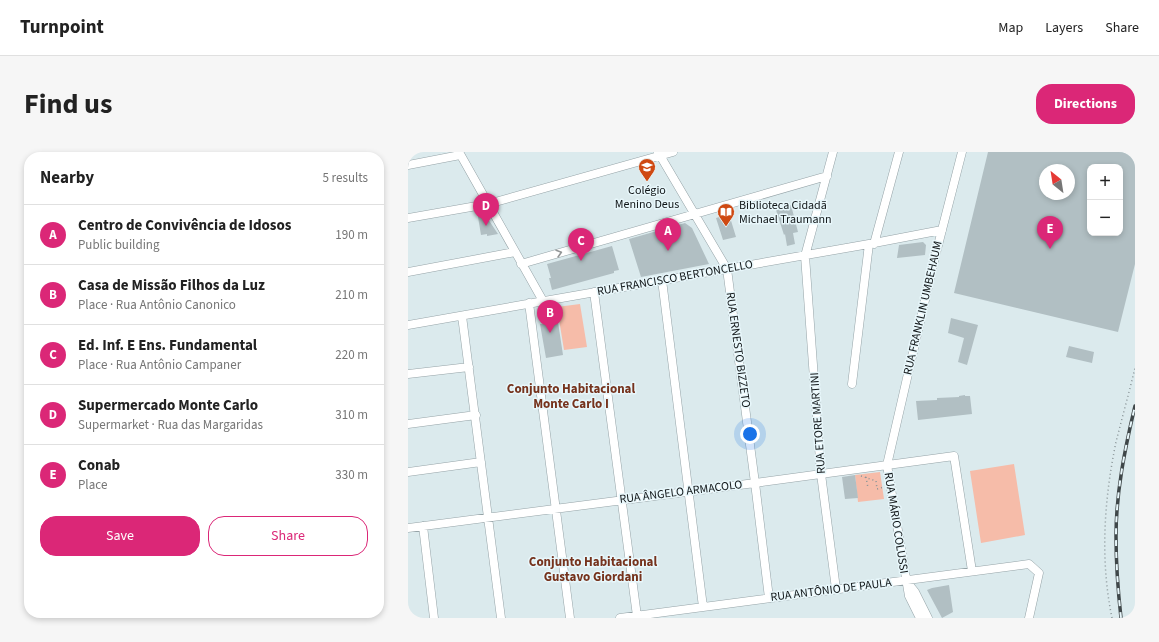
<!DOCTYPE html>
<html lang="en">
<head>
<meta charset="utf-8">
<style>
  body { margin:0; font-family:"Source Sans 3",sans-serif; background:#f6f6f6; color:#222 }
  .controls { position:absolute; right:12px; top:12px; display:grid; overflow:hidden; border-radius:8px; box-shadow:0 2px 6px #0003 }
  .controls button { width:36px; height:36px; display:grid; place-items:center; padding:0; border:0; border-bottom:1px solid #e0e0e0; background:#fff; color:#222; font:20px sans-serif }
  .compass { position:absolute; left:631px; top:12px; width:36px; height:36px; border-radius:50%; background:#fff; box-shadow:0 2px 6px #0003; rotate:330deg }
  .you { position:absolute; left:342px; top:282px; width:14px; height:14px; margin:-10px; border:3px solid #fff; border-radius:50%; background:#1a73e8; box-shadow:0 0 0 6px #1a73e833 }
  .badge { display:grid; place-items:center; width:26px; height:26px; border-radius:50%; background:#db2777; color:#fff; font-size:13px; font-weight:700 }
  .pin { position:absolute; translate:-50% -33px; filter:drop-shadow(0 1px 2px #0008) }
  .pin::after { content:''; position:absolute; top:21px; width:14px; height:12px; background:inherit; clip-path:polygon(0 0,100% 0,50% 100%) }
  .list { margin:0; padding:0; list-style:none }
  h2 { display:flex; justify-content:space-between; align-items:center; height:52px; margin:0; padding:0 16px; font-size:17px }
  h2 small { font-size:13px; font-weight:400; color:#767676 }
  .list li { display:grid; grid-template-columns:26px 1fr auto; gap:12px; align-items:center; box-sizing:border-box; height:60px; padding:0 16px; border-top:1px solid #e0e0e0 }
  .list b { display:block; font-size:15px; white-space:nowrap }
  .list p { margin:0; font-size:13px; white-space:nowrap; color:#767676 }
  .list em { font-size:13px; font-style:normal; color:#767676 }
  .actions { display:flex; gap:8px; padding:12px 16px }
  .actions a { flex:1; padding:9px 0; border:1px solid #db2777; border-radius:16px; text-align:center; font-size:14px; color:#db2777 }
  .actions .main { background:#db2777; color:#fff }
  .map { position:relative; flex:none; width:727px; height:466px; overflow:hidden; border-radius:16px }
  header { display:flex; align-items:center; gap:24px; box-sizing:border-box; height:56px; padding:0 20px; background:#fff; border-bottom:1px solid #e0e0e0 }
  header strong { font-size:19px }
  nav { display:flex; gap:22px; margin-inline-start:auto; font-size:14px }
  .intro { display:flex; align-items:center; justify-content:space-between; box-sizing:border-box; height:96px; padding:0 24px }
  h1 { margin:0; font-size:28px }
  .button { padding:10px 18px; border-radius:16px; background:#db2777; color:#fff; font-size:14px; font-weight:700 }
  main { display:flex; gap:24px; padding:0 24px }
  aside { flex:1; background:#fff; border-radius:16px; box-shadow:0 2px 6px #0003 }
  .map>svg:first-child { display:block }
</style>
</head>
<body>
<header>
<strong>Turnpoint</strong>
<nav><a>Map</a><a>Layers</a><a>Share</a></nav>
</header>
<div class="intro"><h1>Find us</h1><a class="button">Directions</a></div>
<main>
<aside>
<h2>Nearby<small>5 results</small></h2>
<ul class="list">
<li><span class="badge">A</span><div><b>Centro de Convivência de Idosos</b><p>Public building</p></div><em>190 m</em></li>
<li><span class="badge">B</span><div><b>Casa de Missão Filhos da Luz</b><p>Place · Rua Antônio Canonico</p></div><em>210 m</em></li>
<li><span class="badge">C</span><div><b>Ed. Inf. E Ens. Fundamental</b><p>Place · Rua Antônio Campaner</p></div><em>220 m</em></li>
<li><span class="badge">D</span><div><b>Supermercado Monte Carlo</b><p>Supermarket · Rua das Margaridas</p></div><em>310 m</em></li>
<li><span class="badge">E</span><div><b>Conab</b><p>Place</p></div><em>330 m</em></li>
</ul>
<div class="actions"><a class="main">Save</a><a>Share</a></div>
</aside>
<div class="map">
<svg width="727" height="466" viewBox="0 0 727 466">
  <rect width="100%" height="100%" fill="#dbeaed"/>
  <!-- green -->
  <path fill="#f6bca9" d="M172 152 179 195 156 198 149 155Z
    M606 312 617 383 573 391 562 319Z
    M472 320 476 347 450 350 447 323Z"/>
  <!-- building -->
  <path fill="#b1bfc3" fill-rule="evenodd" d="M580 0H727V112L710 180 546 141ZM682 15H712V81H682ZM637 18H661V42H637Z
    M383 53 390 80 385 81 387 92 379 94 377 82 376 83 368 58Z
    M69 59 80 67 90 82 79 84V82L73 83Z
    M321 62 328 85 315 88 308 66Z
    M277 71 284 76 301 112 233 125 221 87Z
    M515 90 518 93 517 103 489 106 491 93Z
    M204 94 211 118 206 119V121L144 138 141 126H143L139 112Z
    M543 166 570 173 559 213 550 210 556 186 540 181Z
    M150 170 155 203 138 206 132 172Z
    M661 194 686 200 684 211 658 205Z
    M557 243V244H562L564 262 510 268 508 249 529 248V246L551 245V244Z
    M447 323 450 346 437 347 434 325Z
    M541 433 545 460 534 466 519 438 524 436Z"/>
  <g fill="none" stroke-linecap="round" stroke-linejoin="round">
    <defs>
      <path id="minor" d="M51 0 135 149
        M250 0 319 117 347 331 361 446
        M425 0 397 104 413 322 428 437
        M0 13 52 3
        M0 66 80 52 265 0
        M466 92 491 0
        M113 112 419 24
        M0 120 107 100
        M254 128 295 455
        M186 140 229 464
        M121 151 162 466
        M54 164 93 466
        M0 173 461 92 534 78
        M0 222 61 215
        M444 232 461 92
        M0 272 68 263
        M0 320 73 310
        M15 374 26 466
        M0 376 347 331 546 304 564 419
        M499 430 507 440 520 466
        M212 466 621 412 631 421 621 466
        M512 466 501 444 479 313 526 109 554 0"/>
    </defs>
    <!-- minor casing -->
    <use href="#minor" stroke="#95a3a7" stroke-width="9"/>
    <!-- path -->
    <path stroke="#899497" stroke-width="1.5" stroke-dasharray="1 3" stroke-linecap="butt" d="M453 324 468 329 469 337 476 335
      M458 325 460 336
      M704 466C692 408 696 348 708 290 714 266 721 241 727 216"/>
    <!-- minor -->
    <use href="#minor" stroke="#fff" stroke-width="8"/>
    <defs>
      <path id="rail" d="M713 466C710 439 708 411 708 384 708 340 717 296 727 254"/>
    </defs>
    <!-- rail casing -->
    <use href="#rail" stroke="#3f4749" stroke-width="3.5"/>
    <!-- rail -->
    <use href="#rail" stroke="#e8f7fb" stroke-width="2" stroke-dasharray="6" stroke-linecap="butt"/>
  </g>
  <!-- one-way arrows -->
  <defs><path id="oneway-chevron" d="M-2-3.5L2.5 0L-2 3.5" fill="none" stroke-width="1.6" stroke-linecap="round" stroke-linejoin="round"/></defs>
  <use stroke="#939697" href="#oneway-chevron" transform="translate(151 101) rotate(-16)"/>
  <!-- icons -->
  <defs>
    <symbol id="school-pin" viewBox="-11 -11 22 30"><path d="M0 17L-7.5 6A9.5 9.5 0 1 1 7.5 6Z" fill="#cf4912" stroke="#e8f7fb"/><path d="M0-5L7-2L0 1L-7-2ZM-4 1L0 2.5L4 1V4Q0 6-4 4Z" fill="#fff"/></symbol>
    <symbol id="library-pin" viewBox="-11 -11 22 30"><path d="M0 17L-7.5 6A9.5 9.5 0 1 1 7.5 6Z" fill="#cf4912" stroke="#e8f7fb"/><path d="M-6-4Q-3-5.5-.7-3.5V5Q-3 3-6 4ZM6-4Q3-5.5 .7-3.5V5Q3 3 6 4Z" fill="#fff"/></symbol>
  </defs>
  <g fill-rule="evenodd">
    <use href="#school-pin" x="229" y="5" width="20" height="27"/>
    <use href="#library-pin" x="308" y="50" width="20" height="27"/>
  </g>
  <g text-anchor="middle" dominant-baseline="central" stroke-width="3" stroke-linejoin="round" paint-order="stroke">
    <!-- poi labels -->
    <g font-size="12" fill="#101517" stroke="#e8f7fb">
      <text x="239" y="38">Colégio<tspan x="239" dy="14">Menino Deus</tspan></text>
      <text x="331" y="53" text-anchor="start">Biblioteca Cidadã<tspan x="331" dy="14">Michael Traumann</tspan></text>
    </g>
    <!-- street labels -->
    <g font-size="12" fill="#101517" stroke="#e8f7fb">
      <text transform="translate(267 126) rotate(-10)">RUA FRANCISCO BERTONCELLO</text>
      <text transform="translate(515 156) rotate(-77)">RUA FRANKLIN UMBEHAUM</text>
      <text transform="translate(330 198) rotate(82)">RUA ERNESTO BIZZETO</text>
      <text transform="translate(410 271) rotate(-94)">RUA ETORE MARTINI</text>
      <text transform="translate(273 340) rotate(-7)">RUA ÂNGELO ARMACOLO</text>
      <text transform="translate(488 371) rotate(81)">RUA MÁRIO COLUSSI</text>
      <text transform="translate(423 438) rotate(-7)">RUA ANTÔNIO DE PAULA</text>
    </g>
    <!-- neighbourhood labels -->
    <g font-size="13" font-weight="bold" fill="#76331d" stroke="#e8f7fb">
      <text x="163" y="237">Conjunto Habitacional<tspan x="163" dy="15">Monte Carlo I</tspan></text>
      <text x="185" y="410">Conjunto Habitacional<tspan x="185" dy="15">Gustavo Giordani</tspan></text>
    </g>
  </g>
</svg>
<div class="controls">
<button>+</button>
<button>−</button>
</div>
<svg class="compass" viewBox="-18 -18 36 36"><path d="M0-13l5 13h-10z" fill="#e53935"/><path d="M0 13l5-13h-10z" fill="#767676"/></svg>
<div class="you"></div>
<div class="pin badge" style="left:260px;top:99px">A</div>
<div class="pin badge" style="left:142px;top:181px">B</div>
<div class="pin badge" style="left:173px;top:109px">C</div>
<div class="pin badge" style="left:78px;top:74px">D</div>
<div class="pin badge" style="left:642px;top:97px">E</div>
</div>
</main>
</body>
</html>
